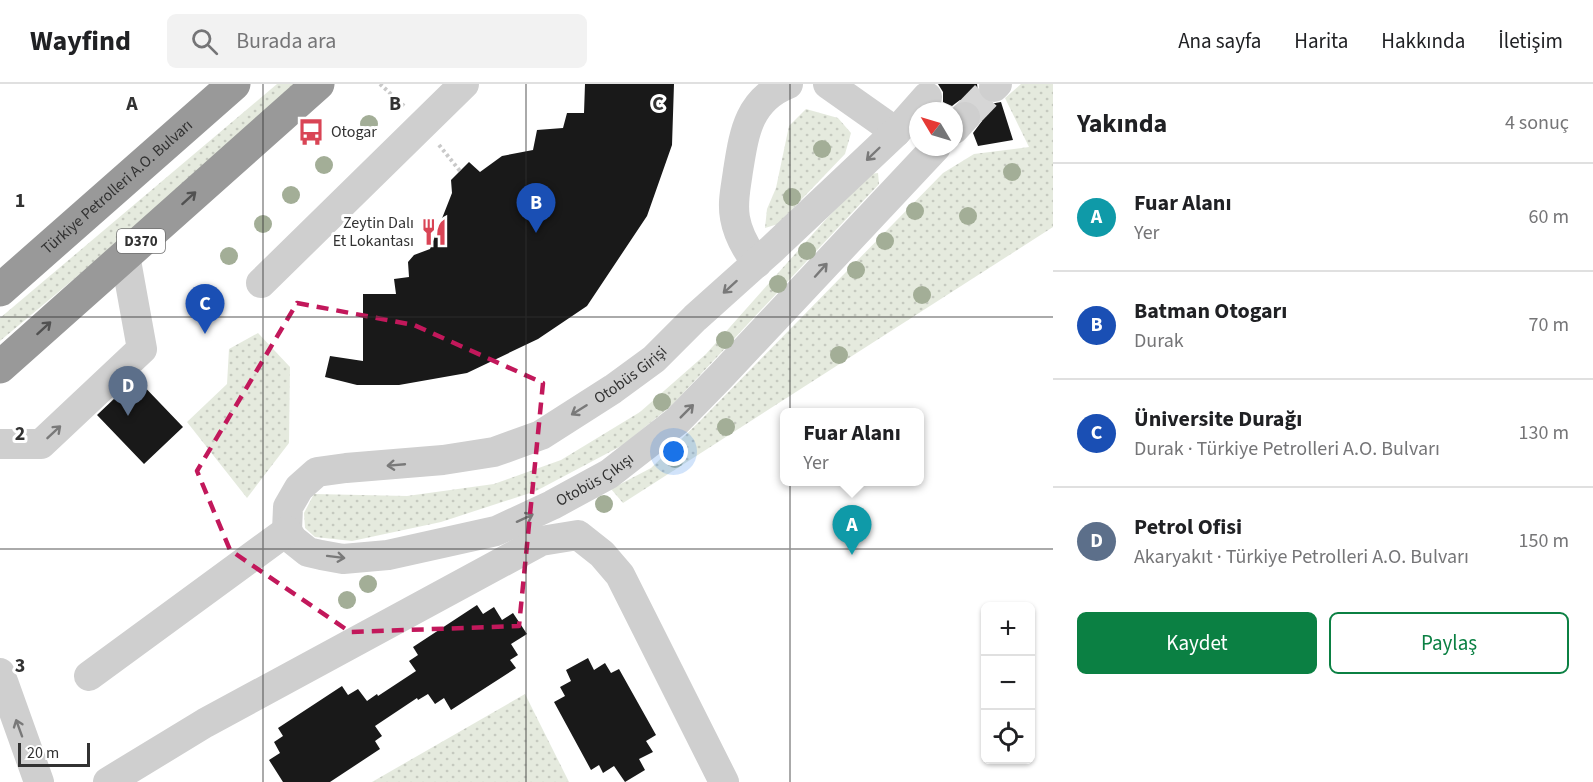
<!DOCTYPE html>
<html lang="tr">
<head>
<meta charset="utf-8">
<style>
  body { margin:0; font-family:"Source Sans 3",sans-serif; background:#f2f2f2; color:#202124 }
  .controls { position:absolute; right:18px; bottom:18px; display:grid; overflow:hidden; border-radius:9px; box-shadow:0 2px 4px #0004 }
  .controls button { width:54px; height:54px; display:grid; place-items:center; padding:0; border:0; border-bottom:2px solid #e0e0e0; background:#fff; color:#202124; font:30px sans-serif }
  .compass { position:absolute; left:909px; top:18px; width:54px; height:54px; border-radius:50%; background:#fff; box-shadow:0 2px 4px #0004; rotate:308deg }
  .scale { position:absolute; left:18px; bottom:15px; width:72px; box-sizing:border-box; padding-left:6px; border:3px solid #323232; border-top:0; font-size:16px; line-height:21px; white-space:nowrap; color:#323232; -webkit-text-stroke:4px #fff; paint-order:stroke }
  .you { position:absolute; left:674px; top:368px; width:21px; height:21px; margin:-15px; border:4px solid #fff; border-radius:50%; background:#1a73e8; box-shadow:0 0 0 9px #1a73e833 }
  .badge { display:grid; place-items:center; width:39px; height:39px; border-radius:50%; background:#0b8043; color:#fff; font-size:20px; font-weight:700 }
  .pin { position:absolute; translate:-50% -50px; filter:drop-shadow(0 2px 3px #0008) }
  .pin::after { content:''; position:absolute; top:32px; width:21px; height:18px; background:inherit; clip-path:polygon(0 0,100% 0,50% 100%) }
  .popup { position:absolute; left:780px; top:324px; width:144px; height:78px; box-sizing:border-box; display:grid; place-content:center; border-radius:9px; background:#fff; filter:drop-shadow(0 2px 4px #0005); font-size:20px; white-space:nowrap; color:#757577 }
  .popup b { font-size:22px; color:#202124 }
  .popup::after { content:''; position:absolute; left:50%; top:100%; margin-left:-12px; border:12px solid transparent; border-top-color:#fff }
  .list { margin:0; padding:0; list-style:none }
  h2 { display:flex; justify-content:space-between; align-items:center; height:78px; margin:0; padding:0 24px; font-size:26px }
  h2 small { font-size:20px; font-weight:400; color:#757577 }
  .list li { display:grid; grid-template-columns:39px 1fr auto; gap:18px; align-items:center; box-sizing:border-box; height:108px; padding:0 24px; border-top:2px solid #e0e0e0 }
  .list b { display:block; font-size:22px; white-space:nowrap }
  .list p { margin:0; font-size:20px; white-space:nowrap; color:#757577 }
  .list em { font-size:20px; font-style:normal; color:#757577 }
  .actions { display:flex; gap:12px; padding:18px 24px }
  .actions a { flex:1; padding:14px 0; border:2px solid #0b8043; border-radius:9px; text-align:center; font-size:21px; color:#0b8043 }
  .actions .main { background:#0b8043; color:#fff }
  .icon { flex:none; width:33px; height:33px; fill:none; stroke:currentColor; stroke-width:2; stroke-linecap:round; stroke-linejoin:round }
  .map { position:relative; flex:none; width:1053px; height:698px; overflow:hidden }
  header { display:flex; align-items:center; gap:36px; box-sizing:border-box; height:84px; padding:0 30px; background:#fff; border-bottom:2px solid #e0e0e0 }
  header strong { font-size:28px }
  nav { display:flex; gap:33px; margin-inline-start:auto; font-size:21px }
  .search { width:420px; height:54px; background:#f2f2f2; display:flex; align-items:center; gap:15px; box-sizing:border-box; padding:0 21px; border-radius:9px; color:#757577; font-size:22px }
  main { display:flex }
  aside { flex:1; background:#fff }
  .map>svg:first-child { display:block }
</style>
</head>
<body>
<header>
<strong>Wayfind</strong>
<div class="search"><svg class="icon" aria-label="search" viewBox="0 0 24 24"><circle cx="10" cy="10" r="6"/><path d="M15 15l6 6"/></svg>Burada ara</div>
<nav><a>Ana sayfa</a><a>Harita</a><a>Hakkında</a><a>İletişim</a></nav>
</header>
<main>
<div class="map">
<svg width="1053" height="698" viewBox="0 0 1053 698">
  <defs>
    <pattern id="green-dots" width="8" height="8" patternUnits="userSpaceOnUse" patternTransform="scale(1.5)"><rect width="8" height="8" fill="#e5eade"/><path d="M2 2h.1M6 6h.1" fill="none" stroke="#c5c9bf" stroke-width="1.8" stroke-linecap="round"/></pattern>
  </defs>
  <rect width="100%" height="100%" fill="#fff"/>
  <!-- green -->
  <path fill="url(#green-dots)" d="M277 0H297L155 127 0 257V234Z
    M1021 0H1053V143L623 419 611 405 651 384 699 338 943 89 974 70 1029 63 1005 14Z
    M806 25 838 34 851 49 845 70 778 140 765 144 767 125 776 104 789 42Z
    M878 89 879 100 672 321 623 361 536 407 441 438 352 457 315 453 305 444 304 429 314 410 407 412 494 400 561 376 640 328 706 270 828 133 870 90Z
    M258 249 290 283 289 359 247 414 187 338 227 300 229 265Z
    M525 610 569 698H372Z"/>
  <!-- building -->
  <path fill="#191919" d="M585 0H674L672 61 647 132 587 222 538 255 467 289 399 301H357L325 293 330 272 363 277V210H396L394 195 409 193 408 178 414 171 430 165 452 109 451 96 469 78 480 88 502 72 533 66 537 46 563 44 567 29H584Z
    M938 0H977L978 8 982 16 990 20 1001 18 1013 56 978 62 973 49 982 37 981 27 977 21 969 16H960L952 22 943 18V8Z
    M136 294 183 343 144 380 97 331Z
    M477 521 483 530 494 523 502 536 513 529 527 550 511 560 518 571 510 576 516 584 451 626 444 614 435 620 428 610 418 616 417 614 375 642 382 652 375 657 380 665 330 698H283L269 676 280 669 274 658 283 652 278 644 342 602 348 611 358 605 367 617 377 610 378 612 416 587 409 577 418 571 413 563Z
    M588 574 594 586 605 579 611 589 619 585 656 651 646 657 653 668 639 675 645 686 625 698 614 682 603 689 599 681 591 686 554 618 565 612 560 603 571 597 566 586Z"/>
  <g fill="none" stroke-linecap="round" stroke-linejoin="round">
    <!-- minor-tunnel -->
    <path stroke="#d6d6d6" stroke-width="30" stroke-dasharray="30 15" stroke-linecap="butt" d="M965 33 994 3"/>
    <!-- path -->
    <path stroke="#c9c9c9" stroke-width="4" stroke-dasharray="3 3" stroke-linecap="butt" d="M380 0 404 22
      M439 61 460 87"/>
    <!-- minor -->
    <g stroke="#cfcfcf" stroke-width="30">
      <path d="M828 0 896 48"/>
      <path d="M994 3 997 0"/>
      <path d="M954 45 965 33"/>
      <path d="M757 179C746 165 738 151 735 134 732 118 736 103 738 87 744 50 748 16 788 0"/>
      <path d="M261 199 464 0"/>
      <path d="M0 360H41L142 265 125 171"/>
      <path id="s1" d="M287 447 288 423 299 404 317 388 346 384 443 376 494 368 541 351 613 305 654 275 695 234 772 165 896 48 927 13"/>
      <path id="s2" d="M287 447 293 456 308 468 321 471 343 475 388 471 496 447 552 421 609 390 677 337 721 292 936 63"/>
      <path d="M0 589 39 698"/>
      <path d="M89 592 287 447"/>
      <path d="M108 698 205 639 541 457 578 451 602 470 620 491 724 698"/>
    </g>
    <!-- highway -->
    <g stroke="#999" stroke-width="33">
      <path id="s3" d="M0 206 234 0"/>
      <path d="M0 283 318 0"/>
    </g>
  </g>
  <!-- trees -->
  <g fill="#a3ae97">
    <circle cx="369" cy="40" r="9"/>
    <circle cx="822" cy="65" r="9"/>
    <circle cx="324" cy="81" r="9"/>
    <circle cx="1012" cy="88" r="9"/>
    <circle cx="291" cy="111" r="9"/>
    <circle cx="792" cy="113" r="9"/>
    <circle cx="915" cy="127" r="9"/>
    <circle cx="968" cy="132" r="9"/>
    <circle cx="263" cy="140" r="9"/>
    <circle cx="885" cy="157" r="9"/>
    <circle cx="807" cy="167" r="9"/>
    <circle cx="229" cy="172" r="9"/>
    <circle cx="856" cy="186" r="9"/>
    <circle cx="778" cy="200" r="9"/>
    <circle cx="922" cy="211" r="9"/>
    <circle cx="725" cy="256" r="9"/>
    <circle cx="839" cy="271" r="9"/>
    <circle cx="662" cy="318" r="9"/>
    <circle cx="726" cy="343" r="9"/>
    <circle cx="675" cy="375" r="9"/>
    <circle cx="604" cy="420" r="9"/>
    <circle cx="368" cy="500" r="9"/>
    <circle cx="347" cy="516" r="9"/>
  </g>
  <!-- one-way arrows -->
  <defs><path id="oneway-shaft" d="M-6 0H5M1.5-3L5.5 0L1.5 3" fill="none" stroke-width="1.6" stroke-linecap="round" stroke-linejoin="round" transform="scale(1.5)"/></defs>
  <g stroke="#797979">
    <use href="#oneway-shaft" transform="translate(873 70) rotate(136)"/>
    <use href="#oneway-shaft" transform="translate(821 186) rotate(-48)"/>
    <use href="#oneway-shaft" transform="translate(730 203) rotate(138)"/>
    <use href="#oneway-shaft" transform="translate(579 326) rotate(148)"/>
    <use href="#oneway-shaft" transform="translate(687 327) rotate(-45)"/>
    <use href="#oneway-shaft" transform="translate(54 348) rotate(-43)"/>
    <use href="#oneway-shaft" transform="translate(396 381) rotate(175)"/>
    <use href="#oneway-shaft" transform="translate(525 434) rotate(-25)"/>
    <use href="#oneway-shaft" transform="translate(336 473) rotate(7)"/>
    <use href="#oneway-shaft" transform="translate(19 644) rotate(-110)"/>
  </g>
  <g stroke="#515151">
    <use href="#oneway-shaft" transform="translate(189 114) rotate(-42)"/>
    <use href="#oneway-shaft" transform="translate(44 244) rotate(-42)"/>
  </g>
  <!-- marked area -->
  <path fill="none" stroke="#c2185b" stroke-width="4.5" stroke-dasharray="12 8" stroke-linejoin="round" d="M297 219 414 241 543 299 519 542 350 548 230 466 197 387Z"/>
  <!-- grid -->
  <path fill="none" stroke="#323232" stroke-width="1.5" stroke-opacity="0.55" d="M263 0V698M526 0V698M790 0V698M0 233H1053M0 465H1053"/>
  <!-- icons -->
  <defs>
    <symbol id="bus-bare" viewBox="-9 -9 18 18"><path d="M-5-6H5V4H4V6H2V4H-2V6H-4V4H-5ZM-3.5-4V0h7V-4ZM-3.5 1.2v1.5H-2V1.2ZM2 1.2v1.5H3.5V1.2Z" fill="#d94455" stroke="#fff" stroke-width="2.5" paint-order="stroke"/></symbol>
    <symbol id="restaurant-bare" viewBox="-9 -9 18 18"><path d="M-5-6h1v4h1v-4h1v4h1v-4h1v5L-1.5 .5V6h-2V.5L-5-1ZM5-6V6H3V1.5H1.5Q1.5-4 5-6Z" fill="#d94455" stroke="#fff" stroke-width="2.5" paint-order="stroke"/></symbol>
  </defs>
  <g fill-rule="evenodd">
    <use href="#bus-bare" x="292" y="29" width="38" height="38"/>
    <use href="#restaurant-bare" x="415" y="129" width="38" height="38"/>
  </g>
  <g text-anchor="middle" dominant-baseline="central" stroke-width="6" stroke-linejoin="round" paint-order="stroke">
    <!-- shield labels -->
    <rect fill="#fff" stroke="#707070" stroke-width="1.5" x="117" y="145" width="48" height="24" rx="4.5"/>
    <g font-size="15" font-weight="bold" fill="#323232">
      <text x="141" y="157">D370</text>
    </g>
    <!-- poi labels -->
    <g font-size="16" fill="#323232" stroke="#fff" text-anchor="start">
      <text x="331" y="48">Otogar</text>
      <text x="414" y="139" text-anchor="end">Zeytin Dalı<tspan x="414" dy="18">Et Lokantası</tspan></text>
    </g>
    <!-- street labels -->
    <g font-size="16" fill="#323232" stroke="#fff">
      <text stroke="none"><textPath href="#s3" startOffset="156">Türkiye Petrolleri A.O. Bulvarı</textPath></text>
      <text stroke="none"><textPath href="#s1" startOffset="406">Otobüs Girişi</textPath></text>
      <text stroke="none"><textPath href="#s2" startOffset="333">Otobüs Çıkışı</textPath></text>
    </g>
  </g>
  <g font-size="20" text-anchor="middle" font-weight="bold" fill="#323232" stroke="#fff" stroke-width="6" stroke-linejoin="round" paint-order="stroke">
    <text x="132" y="26">A</text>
    <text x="395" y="26">B</text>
    <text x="658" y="26">C</text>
    <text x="20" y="123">1</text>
    <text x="20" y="356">2</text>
    <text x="20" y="588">3</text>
  </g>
</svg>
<div class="controls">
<button>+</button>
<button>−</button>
<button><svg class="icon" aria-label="locate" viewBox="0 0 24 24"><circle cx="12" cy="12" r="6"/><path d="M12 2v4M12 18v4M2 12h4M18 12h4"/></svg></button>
</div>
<svg class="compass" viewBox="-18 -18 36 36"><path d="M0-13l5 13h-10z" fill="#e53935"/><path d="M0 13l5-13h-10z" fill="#757577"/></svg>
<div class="scale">20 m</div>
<div class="you"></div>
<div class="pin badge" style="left:852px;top:471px;background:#0f9aa8">A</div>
<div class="popup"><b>Fuar Alanı</b>Yer</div>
<div class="pin badge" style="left:536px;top:149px;background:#1a4fb4">B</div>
<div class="pin badge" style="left:205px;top:250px;background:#1a4fb4">C</div>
<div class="pin badge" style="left:128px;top:332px;background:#5c6f8a">D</div>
</div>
<aside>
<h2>Yakında<small>4 sonuç</small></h2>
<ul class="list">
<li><span class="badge" style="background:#0f9aa8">A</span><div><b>Fuar Alanı</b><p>Yer</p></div><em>60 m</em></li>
<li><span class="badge" style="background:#1a4fb4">B</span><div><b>Batman Otogarı</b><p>Durak</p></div><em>70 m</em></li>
<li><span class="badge" style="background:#1a4fb4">C</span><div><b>Üniversite Durağı</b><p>Durak · Türkiye Petrolleri A.O. Bulvarı</p></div><em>130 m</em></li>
<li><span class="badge" style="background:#5c6f8a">D</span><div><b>Petrol Ofisi</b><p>Akaryakıt · Türkiye Petrolleri A.O. Bulvarı</p></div><em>150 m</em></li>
</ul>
<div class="actions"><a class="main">Kaydet</a><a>Paylaş</a></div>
</aside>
</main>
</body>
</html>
